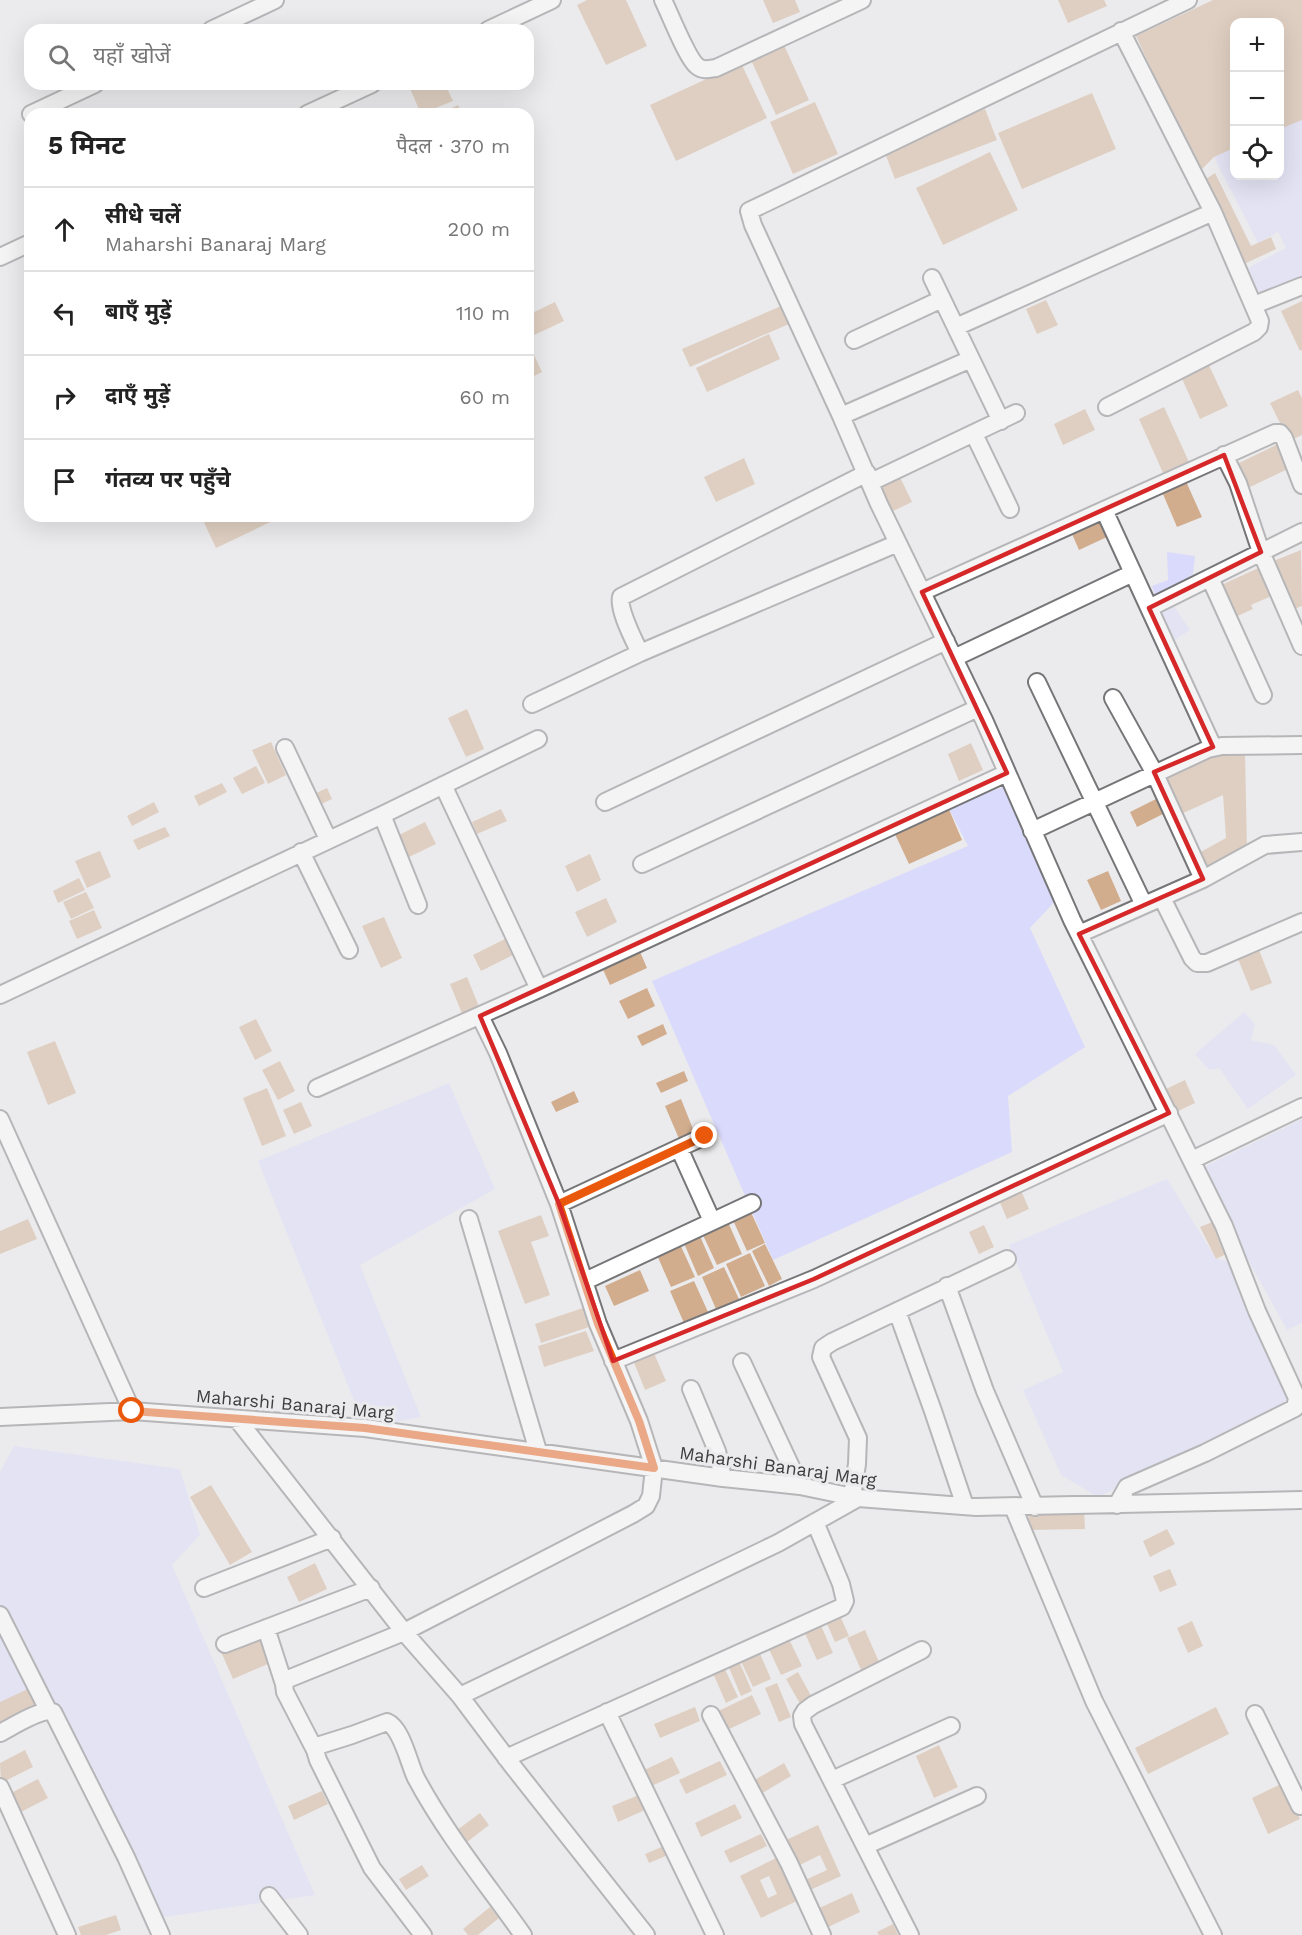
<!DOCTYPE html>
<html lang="hi">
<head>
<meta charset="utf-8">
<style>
  body { margin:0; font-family:"Work Sans","Noto Sans Devanagari",sans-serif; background:#f2f2f2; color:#222 }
  .controls { position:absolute; right:18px; top:18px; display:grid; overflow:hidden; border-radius:12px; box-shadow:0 6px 24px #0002 }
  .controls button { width:54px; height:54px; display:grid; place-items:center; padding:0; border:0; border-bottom:2px solid #e0e0e0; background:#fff; color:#222; font:30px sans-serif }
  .stop { position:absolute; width:18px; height:18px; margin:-14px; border:4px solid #ea580c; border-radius:50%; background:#fff }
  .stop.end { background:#ea580c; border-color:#fff; box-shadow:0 2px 6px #0008 }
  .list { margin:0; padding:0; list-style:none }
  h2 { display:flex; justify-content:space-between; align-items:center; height:78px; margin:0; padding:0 24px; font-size:26px }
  h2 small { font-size:20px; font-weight:400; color:#767676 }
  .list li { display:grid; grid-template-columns:39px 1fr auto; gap:18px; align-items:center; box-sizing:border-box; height:84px; padding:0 24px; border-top:2px solid #e0e0e0 }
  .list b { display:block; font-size:22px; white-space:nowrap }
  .list p { margin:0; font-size:20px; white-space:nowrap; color:#767676 }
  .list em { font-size:20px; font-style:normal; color:#767676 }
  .icon { flex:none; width:33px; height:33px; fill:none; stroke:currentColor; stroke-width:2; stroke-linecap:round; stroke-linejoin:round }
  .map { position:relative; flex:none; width:1302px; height:1935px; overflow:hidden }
  .search { position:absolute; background:#fff; box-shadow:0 6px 24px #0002; left:24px; top:24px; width:510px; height:66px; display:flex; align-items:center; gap:15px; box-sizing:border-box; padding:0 21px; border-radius:18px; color:#767676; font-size:22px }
  .panel { position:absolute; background:#fff; box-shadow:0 6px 24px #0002; left:24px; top:108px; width:510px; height:414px; border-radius:18px }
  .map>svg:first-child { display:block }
</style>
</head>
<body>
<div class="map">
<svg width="1302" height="1935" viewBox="0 0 1302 1935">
  <rect width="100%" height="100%" fill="#ebebed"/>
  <!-- green -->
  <path fill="#dadafc" d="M1302 112V289L1262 310 1242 271 1286 248 1278 232 1258 243 1214 157 1234 146V176H1280V123Z
    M1167 552 1195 556 1193 574 1165 593 1190 630 1161 649 1158 605 1152 586 1168 580Z
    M1012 784 1061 895 1030 928 1085 1047 1008 1096 1012 1152 773 1260 652 981 968 846 948 807Z
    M1244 1012 1255 1024 1251 1040 1274 1045 1296 1075 1248 1109 1219 1068 1209 1070 1195 1054Z
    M449 1083 495 1189 360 1265 421 1417 365 1428 258 1161Z
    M1302 1119V1323L1287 1330 1198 1170Z
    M1167 1179 1216 1259 1244 1264 1296 1404 1254 1422 1098 1497 1061 1475 1023 1390 1063 1372 1009 1245Z
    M14 1446 180 1469 200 1535 172 1565 315 1895 164 1917 50 1692 0 1713V1472Z"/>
  <!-- building -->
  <path fill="#d1ad8e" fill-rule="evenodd" d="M587 0H626L647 46 606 65 577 5Z
    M763 0H795L800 12 773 23Z
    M1058 0H1104L1107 6 1068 23Z
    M1213 0H1302V120L1280 129V22H1234V148L1214 157 1199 172 1136 36Z
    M784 45 809 100 776 115 751 60Z
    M741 63 767 118 676 161 650 105Z
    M408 84H445L453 101 421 114Z
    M1092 93 1116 149 1022 189 998 133Z
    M815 102 838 154 793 174 770 122Z
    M458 105 462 114H439Z
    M985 109 997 140 895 179 883 148Z
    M990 152 1018 210 943 245 916 188Z
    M1215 173 1251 246 1271 237 1276 249 1240 266 1204 180Z
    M1046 300 1058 325 1037 334 1026 309Z
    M1302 301V350L1300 351 1281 311Z
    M555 302 564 321 528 338V315Z
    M781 306 789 324 690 367 682 349Z
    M769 334 780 359 707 392 696 368Z
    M528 342 542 372 528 379Z
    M1207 361 1228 406 1200 419 1179 372Z
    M1298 390 1302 398V435L1289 441 1270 403Z
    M1164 407 1189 462 1163 473 1139 419Z
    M1085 409 1095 430 1063 445 1054 424Z
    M1282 442 1294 466 1248 488 1237 464Z
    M744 458 755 484 716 502 704 477Z
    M899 475 912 502 891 512 878 485Z
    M1184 477 1202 517 1177 527 1160 487Z
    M1097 515 1107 537 1079 550 1069 527Z
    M201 516H283L216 548Z
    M1301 550 1302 606 1289 611 1269 563Z
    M1265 565 1278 593 1251 605 1253 609 1231 619 1217 587Z
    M467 709 484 749 466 757 448 718Z
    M271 742 286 775 268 784 252 750Z
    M971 743 983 770 959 781 948 754Z
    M1245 753 1247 849 1207 873 1197 854 1226 838 1223 795 1179 815 1162 779 1210 754Z
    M256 766 265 783 242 794 233 778Z
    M222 783 227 792 199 806 194 796Z
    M327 788 332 799 315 807 310 796Z
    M1156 799 1163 814 1137 827 1130 812Z
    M154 802 159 812 132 826 127 816Z
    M948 807 962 840 909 864 894 832Z
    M501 809 507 821 477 834 472 822Z
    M425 822 436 844 407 858 397 836Z
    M165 827 170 836 138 850 133 840Z
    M100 851 111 877 87 888 75 861Z
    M590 854 601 880 577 892 565 866Z
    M1108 871 1121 901 1101 910 1087 880Z
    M79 878 85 890 58 903 53 891Z
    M86 892 94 908 71 919 63 902Z
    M606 898 617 922 587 937 575 912Z
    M94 910 102 928 77 939 69 921Z
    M384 917 402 958 381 968 362 926Z
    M507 938 515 954 481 971 473 955Z
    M638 947 647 968 610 985 600 963Z
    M1259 950 1272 983 1251 991 1238 959Z
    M467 977 480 1009 463 1016 450 984Z
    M647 988 655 1006 628 1019 619 1001Z
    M256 1019 272 1051 255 1060 239 1027Z
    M663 1024 667 1034 642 1046 637 1036Z
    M55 1041 76 1093 48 1105 27 1052Z
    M280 1061 295 1091 278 1100 262 1070Z
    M684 1071 688 1081 661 1093 656 1083Z
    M1185 1080 1195 1103 1174 1113 1164 1090Z
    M267 1088 286 1136 262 1146 243 1098Z
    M574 1091 579 1102 556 1112 551 1102Z
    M681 1099 695 1134 680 1141 665 1106Z
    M301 1102 312 1126 294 1134 283 1110Z
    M1020 1188 1029 1209 1007 1219 998 1198Z
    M750 1210 765 1243 747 1251 732 1218Z
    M541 1215 549 1236 531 1242 550 1295 525 1304 498 1231Z
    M28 1219 37 1239 0 1254V1231Z
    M1215 1221 1230 1252 1216 1259 1200 1227Z
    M728 1222 742 1254 717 1265 702 1233Z
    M984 1225 994 1247 979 1254 969 1232Z
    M699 1234 714 1268 698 1276 683 1241Z
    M679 1242 695 1277 671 1287 656 1253Z
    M765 1244 782 1279 769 1286 752 1251Z
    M750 1253 765 1286 741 1297 726 1264Z
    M724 1267 739 1299 716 1309 702 1277Z
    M640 1270 649 1291 614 1306 605 1286Z
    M694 1281 708 1312 684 1323 670 1291Z
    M583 1308 589 1327 541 1343 535 1324Z
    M586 1331 594 1351 544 1367 538 1346Z
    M653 1351 666 1381 645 1390 633 1360Z
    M211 1485 252 1552 230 1565 190 1497Z
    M1084 1510 1085 1529 1029 1530 1028 1512Z
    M1167 1529 1175 1544 1150 1557 1143 1541Z
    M315 1563 327 1589 299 1602 287 1577Z
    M1170 1569 1177 1585 1160 1592 1153 1576Z
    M841 1618 849 1636 835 1642 827 1624Z
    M819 1621 833 1653 817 1660 803 1629Z
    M1192 1621 1203 1646 1188 1653 1177 1628Z
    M865 1630 879 1662 861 1670 847 1638Z
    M788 1637 802 1666 781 1675 768 1647Z
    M259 1638 270 1663 233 1679 222 1654Z
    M758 1649 771 1679 753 1687 739 1657Z
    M738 1659 752 1691 741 1696 727 1663Z
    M723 1665 738 1697 726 1703 712 1671Z
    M798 1672 815 1703 803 1709 786 1679Z
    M777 1683 791 1717 779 1722 765 1688Z
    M32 1687 40 1704 0 1723V1702Z
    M752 1695 761 1714 725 1731 716 1712Z
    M695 1707 700 1721 660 1738 654 1724Z
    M1216 1707 1229 1734 1148 1774 1135 1748Z
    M939 1745 958 1787 934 1798 916 1756Z
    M25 1750 33 1767 1 1783 0 1763Z
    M672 1757 680 1773 645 1789 638 1773Z
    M720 1761 727 1775 686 1794 679 1780Z
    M784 1763 791 1776 759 1795 751 1782Z
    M38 1779 48 1798 21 1812 11 1793Z
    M1283 1783 1300 1819 1268 1834 1252 1798Z
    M322 1791 328 1804 294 1820 288 1806Z
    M639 1795 645 1810 618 1822 612 1806Z
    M735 1804 742 1818 701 1837 695 1823Z
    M480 1813 489 1825 462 1846 453 1833Z
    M818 1825 841 1876 808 1891 803 1881 827 1870 820 1855 796 1867 784 1841Z
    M761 1834 767 1846 730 1863 724 1851Z
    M664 1846 668 1855 649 1863 645 1854Z
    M778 1857 799 1900 761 1918 740 1876ZM769 1876 777 1894 768 1898 760 1880Z
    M422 1865 429 1876 406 1890 399 1879Z
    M852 1893 860 1912 824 1929 815 1910Z
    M490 1907 499 1918 478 1935H468L463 1929Z
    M116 1915 121 1930 106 1935H81L78 1927Z
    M893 1924 898 1935H879L877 1932Z"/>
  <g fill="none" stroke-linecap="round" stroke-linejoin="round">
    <defs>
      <path id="street" d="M663 0C670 14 687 58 697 66 703 71 709 69 716 68L862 0
        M211 30 275 0
        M488 30 552 0
        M31 114 95 84
        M307 114 372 84
        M0 257 30 243
        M932 278 1001 421
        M1254 305 1302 286
        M956 327 1213 212
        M854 340 942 299
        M1107 407 1254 332 1259 327 1260 321 1213 212 1121 31
        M841 416 971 359
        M974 434 1010 509
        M1224 455 1238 483 1261 552 1302 646
        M871 482 1016 413
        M1104 510 1213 747
        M1210 578 1263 695
        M922 592 1275 433H1280L1284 438 1302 485
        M1149 608 1302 532
        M640 653C634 640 618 610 621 597L867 473
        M954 658 1133 573
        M1037 682 1144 905
        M1113 698 1154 772 1203 879
        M532 704 640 653 898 543
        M285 748 328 839
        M443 785 539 989
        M605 802 946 641
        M382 815 418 905
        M1032 831 1208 749 1222 746 1302 745
        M301 852 349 950
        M642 864 978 708
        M1162 898 1192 958 1197 963H1207L1302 922
        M1079 934 1203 879 1265 845 1302 842
        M0 995 382 815 538 739
        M317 1088 539 989 1007 773
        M0 1119 132 1411
        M679 1148 712 1221
        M1192 1160 1302 1107
        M559 1204 705 1136
        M469 1219 538 1451
        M585 1281 752 1203
        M947 1286 985 1391 1035 1507
        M897 1311 933 1411 965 1506
        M613 1361 814 1279 1169 1113
        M742 1362 800 1486
        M691 1389 717 1451 723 1478
        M0 1417 132 1411 365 1428 723 1478 800 1486 858 1498 976 1507 1302 1500
        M237 1419 404 1632 460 1696 511 1764 646 1935
        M852 1497 857 1464 858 1438 821 1357 823 1348 832 1342 1007 1259
        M1117 1505 1127 1487 1205 1453 1295 1408 1297 1398 1257 1311 1224 1226 1072 920 984 720 879 504 841 416 753 225 749 211 1188 0
        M1013 1507 1094 1701 1213 1935
        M204 1588 332 1538
        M0 1615 48 1710
        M266 1628 284 1684
        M225 1644 371 1588
        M460 1696 778 1543 858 1498
        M607 1712 715 1935
        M1255 1714 1300 1806
        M711 1715 789 1863 822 1935
        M0 1733C12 1727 41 1708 53 1712L126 1857 161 1935
        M315 1750 285 1692 284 1684 288 1679 404 1632 633 1514 646 1506 651 1496 654 1468 639 1421 598 1324 559 1204 498 1053 480 1016
        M506 1758 842 1607 845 1601 841 1584 815 1522
        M832 1780 951 1726
        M0 1787 67 1935
        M865 1846 977 1796
        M269 1896 299 1935
        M423 1935 372 1868 318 1760 315 1750 317 1746 352 1735 387 1722C402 1728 409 1764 416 1778 446 1834 487 1884 523 1935
        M910 1935 803 1724 802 1716 805 1711 813 1705 922 1650"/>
    </defs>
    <!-- street casing -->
    <use href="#street" stroke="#767678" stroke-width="20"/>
    <!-- street -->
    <use href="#street" stroke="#fff" stroke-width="16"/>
  </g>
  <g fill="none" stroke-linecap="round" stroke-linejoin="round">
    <!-- route -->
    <path stroke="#ea580c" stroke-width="8" d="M132 1411 365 1428 654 1468 639 1421 598 1324 559 1204 705 1136"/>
  </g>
  <!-- marked area -->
  <path d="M0 0H1302V1935H0ZM1224 455 1261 552 1149 608 1213 747 1154 772 1203 879 1079 934 1169 1113 814 1279 613 1361 559 1204 480 1016 1007 773 922 592Z" fill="#ebebed" fill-opacity=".55" fill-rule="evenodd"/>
  <path fill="none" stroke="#d62828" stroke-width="4.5" stroke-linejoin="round" d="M1224 455 1261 552 1149 608 1213 747 1154 772 1203 879 1079 934 1169 1113 814 1279 613 1361 559 1204 480 1016 1007 773 922 592Z"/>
  <g text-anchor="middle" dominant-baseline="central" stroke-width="6" stroke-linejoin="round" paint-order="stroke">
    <!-- street labels -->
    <g font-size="18" fill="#3d3d3e" stroke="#ebebed">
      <text transform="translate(295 1404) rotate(5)">Maharshi Banaraj Marg</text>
      <text transform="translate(778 1466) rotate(8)">Maharshi Banaraj Marg</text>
    </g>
  </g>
</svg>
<div class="controls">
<button>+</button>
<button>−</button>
<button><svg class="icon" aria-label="locate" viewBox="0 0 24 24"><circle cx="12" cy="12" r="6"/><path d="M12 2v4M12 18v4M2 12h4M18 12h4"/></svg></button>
</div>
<div class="stop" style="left:132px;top:1411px"></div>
<div class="stop end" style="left:705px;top:1136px"></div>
<div class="search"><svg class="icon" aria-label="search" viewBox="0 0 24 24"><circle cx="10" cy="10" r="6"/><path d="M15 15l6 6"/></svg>यहाँ खोजें</div>
<section class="panel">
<h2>5 मिनट<small>पैदल · 370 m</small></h2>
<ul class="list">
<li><svg class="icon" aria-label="ahead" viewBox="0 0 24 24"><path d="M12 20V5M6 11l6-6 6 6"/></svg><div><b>सीधे चलें</b><p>Maharshi Banaraj Marg</p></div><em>200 m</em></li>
<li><svg class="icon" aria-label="left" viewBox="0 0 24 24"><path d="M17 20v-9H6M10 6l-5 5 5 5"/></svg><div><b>बाएँ मुड़ें</b></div><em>110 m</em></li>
<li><svg class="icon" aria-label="right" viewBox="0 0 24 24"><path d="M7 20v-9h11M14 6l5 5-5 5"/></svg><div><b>दाएँ मुड़ें</b></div><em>60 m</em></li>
<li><svg class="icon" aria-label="arrive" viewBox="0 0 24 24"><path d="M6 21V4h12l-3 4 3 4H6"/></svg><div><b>गंतव्य पर पहुँचे</b></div></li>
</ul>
</section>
</div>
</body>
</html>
